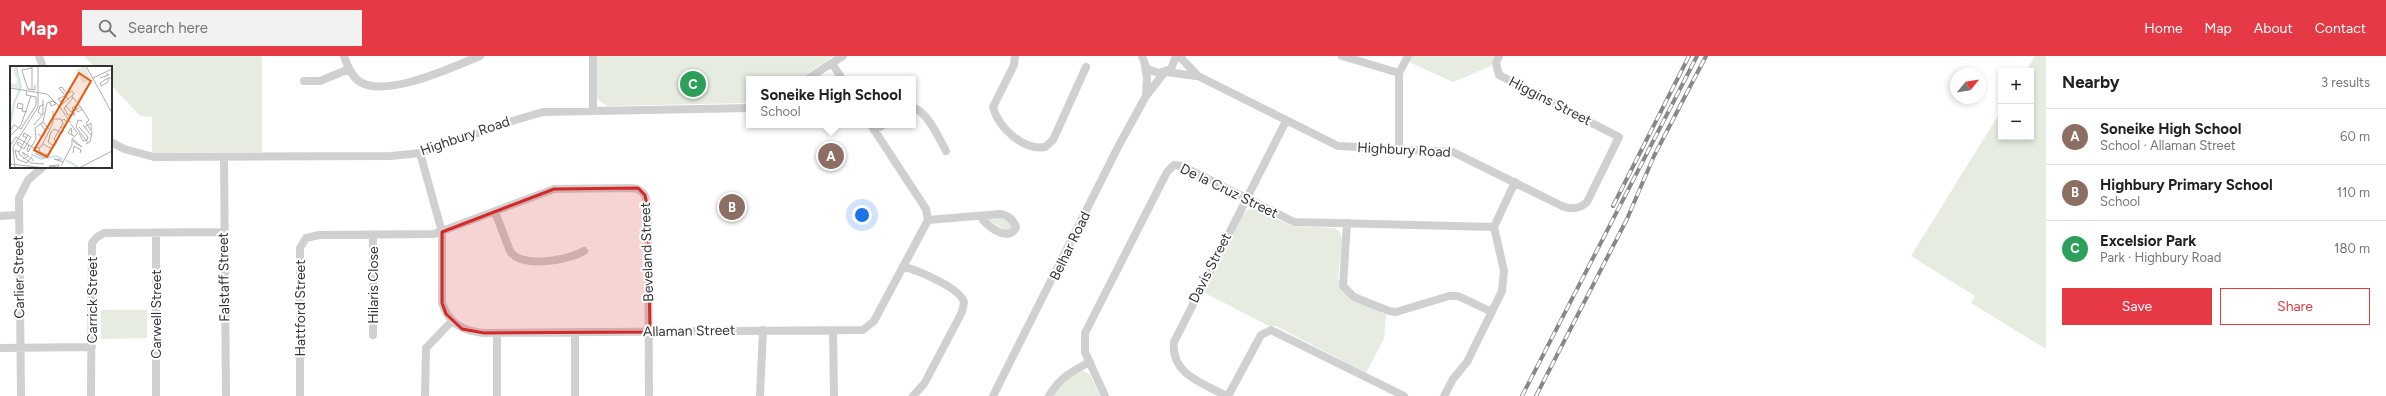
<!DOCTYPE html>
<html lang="en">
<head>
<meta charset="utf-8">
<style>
  body { margin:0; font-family:Figtree,sans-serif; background:#f2f2f2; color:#222 }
  .controls { position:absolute; right:12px; top:12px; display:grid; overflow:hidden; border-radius:0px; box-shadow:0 2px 6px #0003 }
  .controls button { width:36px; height:36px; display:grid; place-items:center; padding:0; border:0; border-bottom:1px solid #e0e0e0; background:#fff; color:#222; font:20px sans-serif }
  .compass { position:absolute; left:1950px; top:12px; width:36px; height:36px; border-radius:50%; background:#fff; box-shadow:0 2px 6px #0003; rotate:60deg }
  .you { position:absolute; left:862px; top:159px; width:14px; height:14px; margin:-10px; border:3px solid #fff; border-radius:50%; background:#1a73e8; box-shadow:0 0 0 6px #1a73e833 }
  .badge { display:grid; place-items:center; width:26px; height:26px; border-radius:50%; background:#e63946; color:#fff; font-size:13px; font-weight:700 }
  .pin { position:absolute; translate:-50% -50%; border:2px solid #fff; box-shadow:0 1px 4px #0006 }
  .popup { position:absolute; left:746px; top:20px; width:170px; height:52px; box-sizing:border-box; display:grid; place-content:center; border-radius:0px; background:#fff; filter:drop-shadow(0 1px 3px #0005); font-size:13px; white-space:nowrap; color:#767676 }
  .popup b { font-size:15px; color:#222 }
  .popup::after { content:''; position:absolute; left:50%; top:100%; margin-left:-8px; border:8px solid transparent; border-top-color:#fff }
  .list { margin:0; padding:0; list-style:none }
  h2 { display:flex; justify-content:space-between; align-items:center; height:52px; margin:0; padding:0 16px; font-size:17px }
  h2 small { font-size:13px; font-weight:400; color:#767676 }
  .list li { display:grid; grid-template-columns:26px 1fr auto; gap:12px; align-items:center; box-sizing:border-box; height:56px; padding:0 16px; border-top:1px solid #e0e0e0 }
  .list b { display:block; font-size:15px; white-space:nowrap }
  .list p { margin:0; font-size:13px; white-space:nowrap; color:#767676 }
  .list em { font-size:13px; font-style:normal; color:#767676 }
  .actions { display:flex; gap:8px; padding:12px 16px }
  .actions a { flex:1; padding:9px 0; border:1px solid #e63946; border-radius:0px; text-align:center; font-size:14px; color:#e63946 }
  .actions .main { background:#e63946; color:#fff }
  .icon { flex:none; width:22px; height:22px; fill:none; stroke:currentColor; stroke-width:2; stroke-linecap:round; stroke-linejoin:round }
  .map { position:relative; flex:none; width:2046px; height:340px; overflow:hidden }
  header { display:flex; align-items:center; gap:24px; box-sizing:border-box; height:56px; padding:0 20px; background:#e63946; color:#fff }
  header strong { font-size:19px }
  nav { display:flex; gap:22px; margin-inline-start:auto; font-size:14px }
  .search { width:280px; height:36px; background:#f2f2f2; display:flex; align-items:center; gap:10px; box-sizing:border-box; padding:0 14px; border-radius:0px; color:#767676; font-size:15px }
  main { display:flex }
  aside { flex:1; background:#fff }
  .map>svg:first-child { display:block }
</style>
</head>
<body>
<header>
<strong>Map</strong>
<div class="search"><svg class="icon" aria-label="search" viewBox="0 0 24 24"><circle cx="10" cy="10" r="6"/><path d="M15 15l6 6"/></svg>Search here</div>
<nav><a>Home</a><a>Map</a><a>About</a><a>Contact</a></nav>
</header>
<main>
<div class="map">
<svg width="2046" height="340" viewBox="0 0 2046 340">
  <rect width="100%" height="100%" fill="#fff"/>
  <!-- green -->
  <path fill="#e6ecdf" d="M84 0H262V96L152 97V61L140 60 111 29V11H94Z
    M596 0H834L799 23H749V47L607 50 597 43Z
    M1412 0H1494L1491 10 1453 26 1409 6Z
    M2035 0H2046V293L1971 247 1975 240 1911 200 2001 55V81H2031V15H2026Z
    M1252 152 1292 170 1334 172 1339 175 1342 184 1338 223 1341 233 1348 240 1386 259 1384 283 1366 317 1276 270H1269L1203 236 1244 156Z
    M1000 161 1011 167V173L1007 175 987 164 988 162Z
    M101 254H147V282L101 283Z
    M1084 315 1090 319 1100 340H1053C1059 329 1071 316 1084 315Z"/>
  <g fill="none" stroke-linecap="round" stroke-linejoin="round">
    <!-- minor -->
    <path stroke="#d0d0d0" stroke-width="8" d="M39 0 43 11
      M344 0C347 9 351 20 360 26 387 42 453 11 480 0
      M1015 0 1014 9 993 51C998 71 1023 95 1045 91L1053 84 1086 11
      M1142 0 1147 13 1159 17 1171 13 1176 0
      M1179 0 1198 20 1338 90 1453 96 1562 150C1572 154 1580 153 1587 146L1619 81 1499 19 1496 7 1499 0
      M1342 0 1399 17
      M832 7 842 23
      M1145 11 1147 22 1146 39
      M1167 16 1196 20
      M807 23 843 0
      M304 25H320L349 13
      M913 52C926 53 940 84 946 95
      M593 54V0
      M874 74 883 69
      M111 86 124 93 154 101 391 100 420 97 512 65 543 56 749 52
      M1399 93V17L1408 0
      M420 97 442 176V247C449 268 463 275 484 277L863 274 874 265 928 164 926 153 871 69
      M224 101 226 340
      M495 156 510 195C521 213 569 204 584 195
      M0 160 17 159
      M928 164 1000 158C1008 159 1013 163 1016 171 1010 186 991 173 983 164V160
      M1347 167 1343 230 1354 241 1389 255 1396 256 1449 240H1458L1492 256
      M156 177V340
      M373 180V279
      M903 210C918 215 962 232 964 247L962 256 924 328 913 340
      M833 275 834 340
      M575 277V340
      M0 292 92 291
      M21 340 19 142 28 124 43 111
      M91 340 92 187 97 181 104 177 223 176
      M300 340V192L306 182 319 179 434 178 554 133 632 132C645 133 647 142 648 154L649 340
      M425 340 426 292 452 265
      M497 340V277
      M760 340 763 274
      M993 340 1118 91 1146 40 1164 17
      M1049 340C1059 322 1072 315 1090 306
      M1105 340 1085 296V277L1167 116 1174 109 1182 110 1294 166 1494 171
      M1227 340C1204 328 1170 318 1174 286L1286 65
      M1228 340 1261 279 1271 274 1404 340
      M1444 340 1453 323 1467 306 1502 235 1504 215 1494 171 1515 126"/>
    <defs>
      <path id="rail" d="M1613 150 1689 0
        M1522 340 1697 0
        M1536 340 1627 163 1654 100 1706 0"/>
    </defs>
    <!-- rail casing -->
    <use href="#rail" stroke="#888" stroke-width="4"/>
    <!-- rail -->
    <use href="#rail" stroke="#fff" stroke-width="2.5" stroke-dasharray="8" stroke-linecap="butt"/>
  </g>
  <!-- marked area -->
  <path fill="#d62828" fill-opacity="0.2" stroke="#d62828" stroke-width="3" stroke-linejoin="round" d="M638 132 645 139 648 154 650 276 484 277 462 273 446 258 442 247V176L554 133Z"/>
  <g text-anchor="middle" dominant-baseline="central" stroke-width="4" stroke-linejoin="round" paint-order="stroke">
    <!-- street labels -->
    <g font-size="14" fill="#333" stroke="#fff">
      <text transform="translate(1550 45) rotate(27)">Higgins Street</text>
      <text transform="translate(465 80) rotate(-19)">Highbury Road</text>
      <text transform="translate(1404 94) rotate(3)">Highbury Road</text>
      <text transform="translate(1229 135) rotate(26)">De la Cruz Street</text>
      <text transform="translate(1070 190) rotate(-64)">Belhar Road</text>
      <text transform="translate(647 196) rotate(-92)">Beveland Street</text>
      <text transform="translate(1210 212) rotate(-63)">Davis Street</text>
      <text transform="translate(19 221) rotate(-91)">Carlier Street</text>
      <text transform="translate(224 221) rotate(-91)">Falstaff Street</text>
      <text transform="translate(373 229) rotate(-90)">Hilaris Close</text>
      <text transform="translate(92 244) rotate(-90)">Carrick Street</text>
      <text transform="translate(300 252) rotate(-90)">Hattford Street</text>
      <text transform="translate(156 258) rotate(-90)">Carwell Street</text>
      <text transform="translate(689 275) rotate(-1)">Allaman Street</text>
    </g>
  </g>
  <!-- overview -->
  <g transform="translate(10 10)">
    <rect width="102" height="102" fill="#fff"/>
    <path d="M75 0 81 13 73 17 66 4ZM2 1 6 2 10 23 0 21V17L6 18 7 14Z" fill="#e6ecdf"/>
    <path fill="none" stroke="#cfe2ee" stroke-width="2" d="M0 60 4 37 11 21 6 0M21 88 31 93 46 90 53 93M56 94 68 101"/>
    <path fill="none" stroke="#adadad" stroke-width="1" d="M76 0 102 47M13 8 18 23 25 24V19M13 8 12 4 22 2M83 12 102 3M90 12 99 9 96 7M98 12V16L91 20 90 17 98 12H102M0 22 37 28 49 40M22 24V0M54 30 48 33 50 36 55 32M62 30 72 43 68 46 66 43M63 32 54 42 58 49H65L62 42 69 38M58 33 49 22 52 21 57 28 62 25M11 38H13L12 45 17 46M11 38 8 37 7 42 12 43M50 40 64 28 62 25M56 40 61 46 71 41M50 41 61 57M72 43 79 54 76 57M32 49 28 46 30 40 34 38M43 53H51L53 57 44 73M52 55 54 53 57 57 55 60 53 59M72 55 68 54 66 61 78 77M61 58 68 68M24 59 33 48V34M73 59 81 69M75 61 81 57V64M39 63 33 56 37 37 40 36 41 40 46 38 43 35 40 36M0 65 4 59 11 63 26 39V31L16 29 17 25M69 67 73 75 77 74 78 71 69 61M28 68 32 71 34 69 35 64 30 57M18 69 9 86 10 89 21 97 34 98M62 69 61 62 58 67 64 70M0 70 11 59 21 30M62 72 65 77 72 81 64 74M44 73 47 76 44 80 38 76 41 66 44 63 52 67 54 63 51 61M33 78 42 83 39 89M76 78 80 76 82 66 76 57M13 79 8 76 7 78 14 83 21 71 14 67 13 70 17 72M19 79 17 84 18 86 26 73 25 62 33 56M0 80 6 71 24 82 31 81 43 57V45M29 82 30 86 39 91M9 86 5 84 7 93 17 97 21 91 23 95M25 87 34 92 37 87M63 87 64 80 71 84 70 87M13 93 19 90 12 86 15 90M51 94 44 93 53 96M0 98 35 102M48 99 39 100 47 101H48L49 98M51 100 62 79V73L67 68M5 102 3 81 28 41V0M69 102 102 85"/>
    <path fill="#e8590c" fill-opacity="0.15" stroke="#e8590c" stroke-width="2" d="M69 7 81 15 37 91 24 84Z"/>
    <rect width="102" height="102" fill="none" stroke="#333" stroke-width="2"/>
  </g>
</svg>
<div class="controls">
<button>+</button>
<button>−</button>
</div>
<svg class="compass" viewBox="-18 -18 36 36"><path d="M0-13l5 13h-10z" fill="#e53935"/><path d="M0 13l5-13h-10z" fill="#767676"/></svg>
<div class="you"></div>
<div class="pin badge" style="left:831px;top:100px;background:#8d6e63">A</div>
<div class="popup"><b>Soneike High School</b>School</div>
<div class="pin badge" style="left:732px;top:151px;background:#8d6e63">B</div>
<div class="pin badge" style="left:693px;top:28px;background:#2e9e5b">C</div>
</div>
<aside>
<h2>Nearby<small>3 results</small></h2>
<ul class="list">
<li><span class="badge" style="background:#8d6e63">A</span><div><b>Soneike High School</b><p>School · Allaman Street</p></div><em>60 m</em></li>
<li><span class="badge" style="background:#8d6e63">B</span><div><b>Highbury Primary School</b><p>School</p></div><em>110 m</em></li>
<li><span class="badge" style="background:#2e9e5b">C</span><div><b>Excelsior Park</b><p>Park · Highbury Road</p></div><em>180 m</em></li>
</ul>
<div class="actions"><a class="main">Save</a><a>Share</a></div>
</aside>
</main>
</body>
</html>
